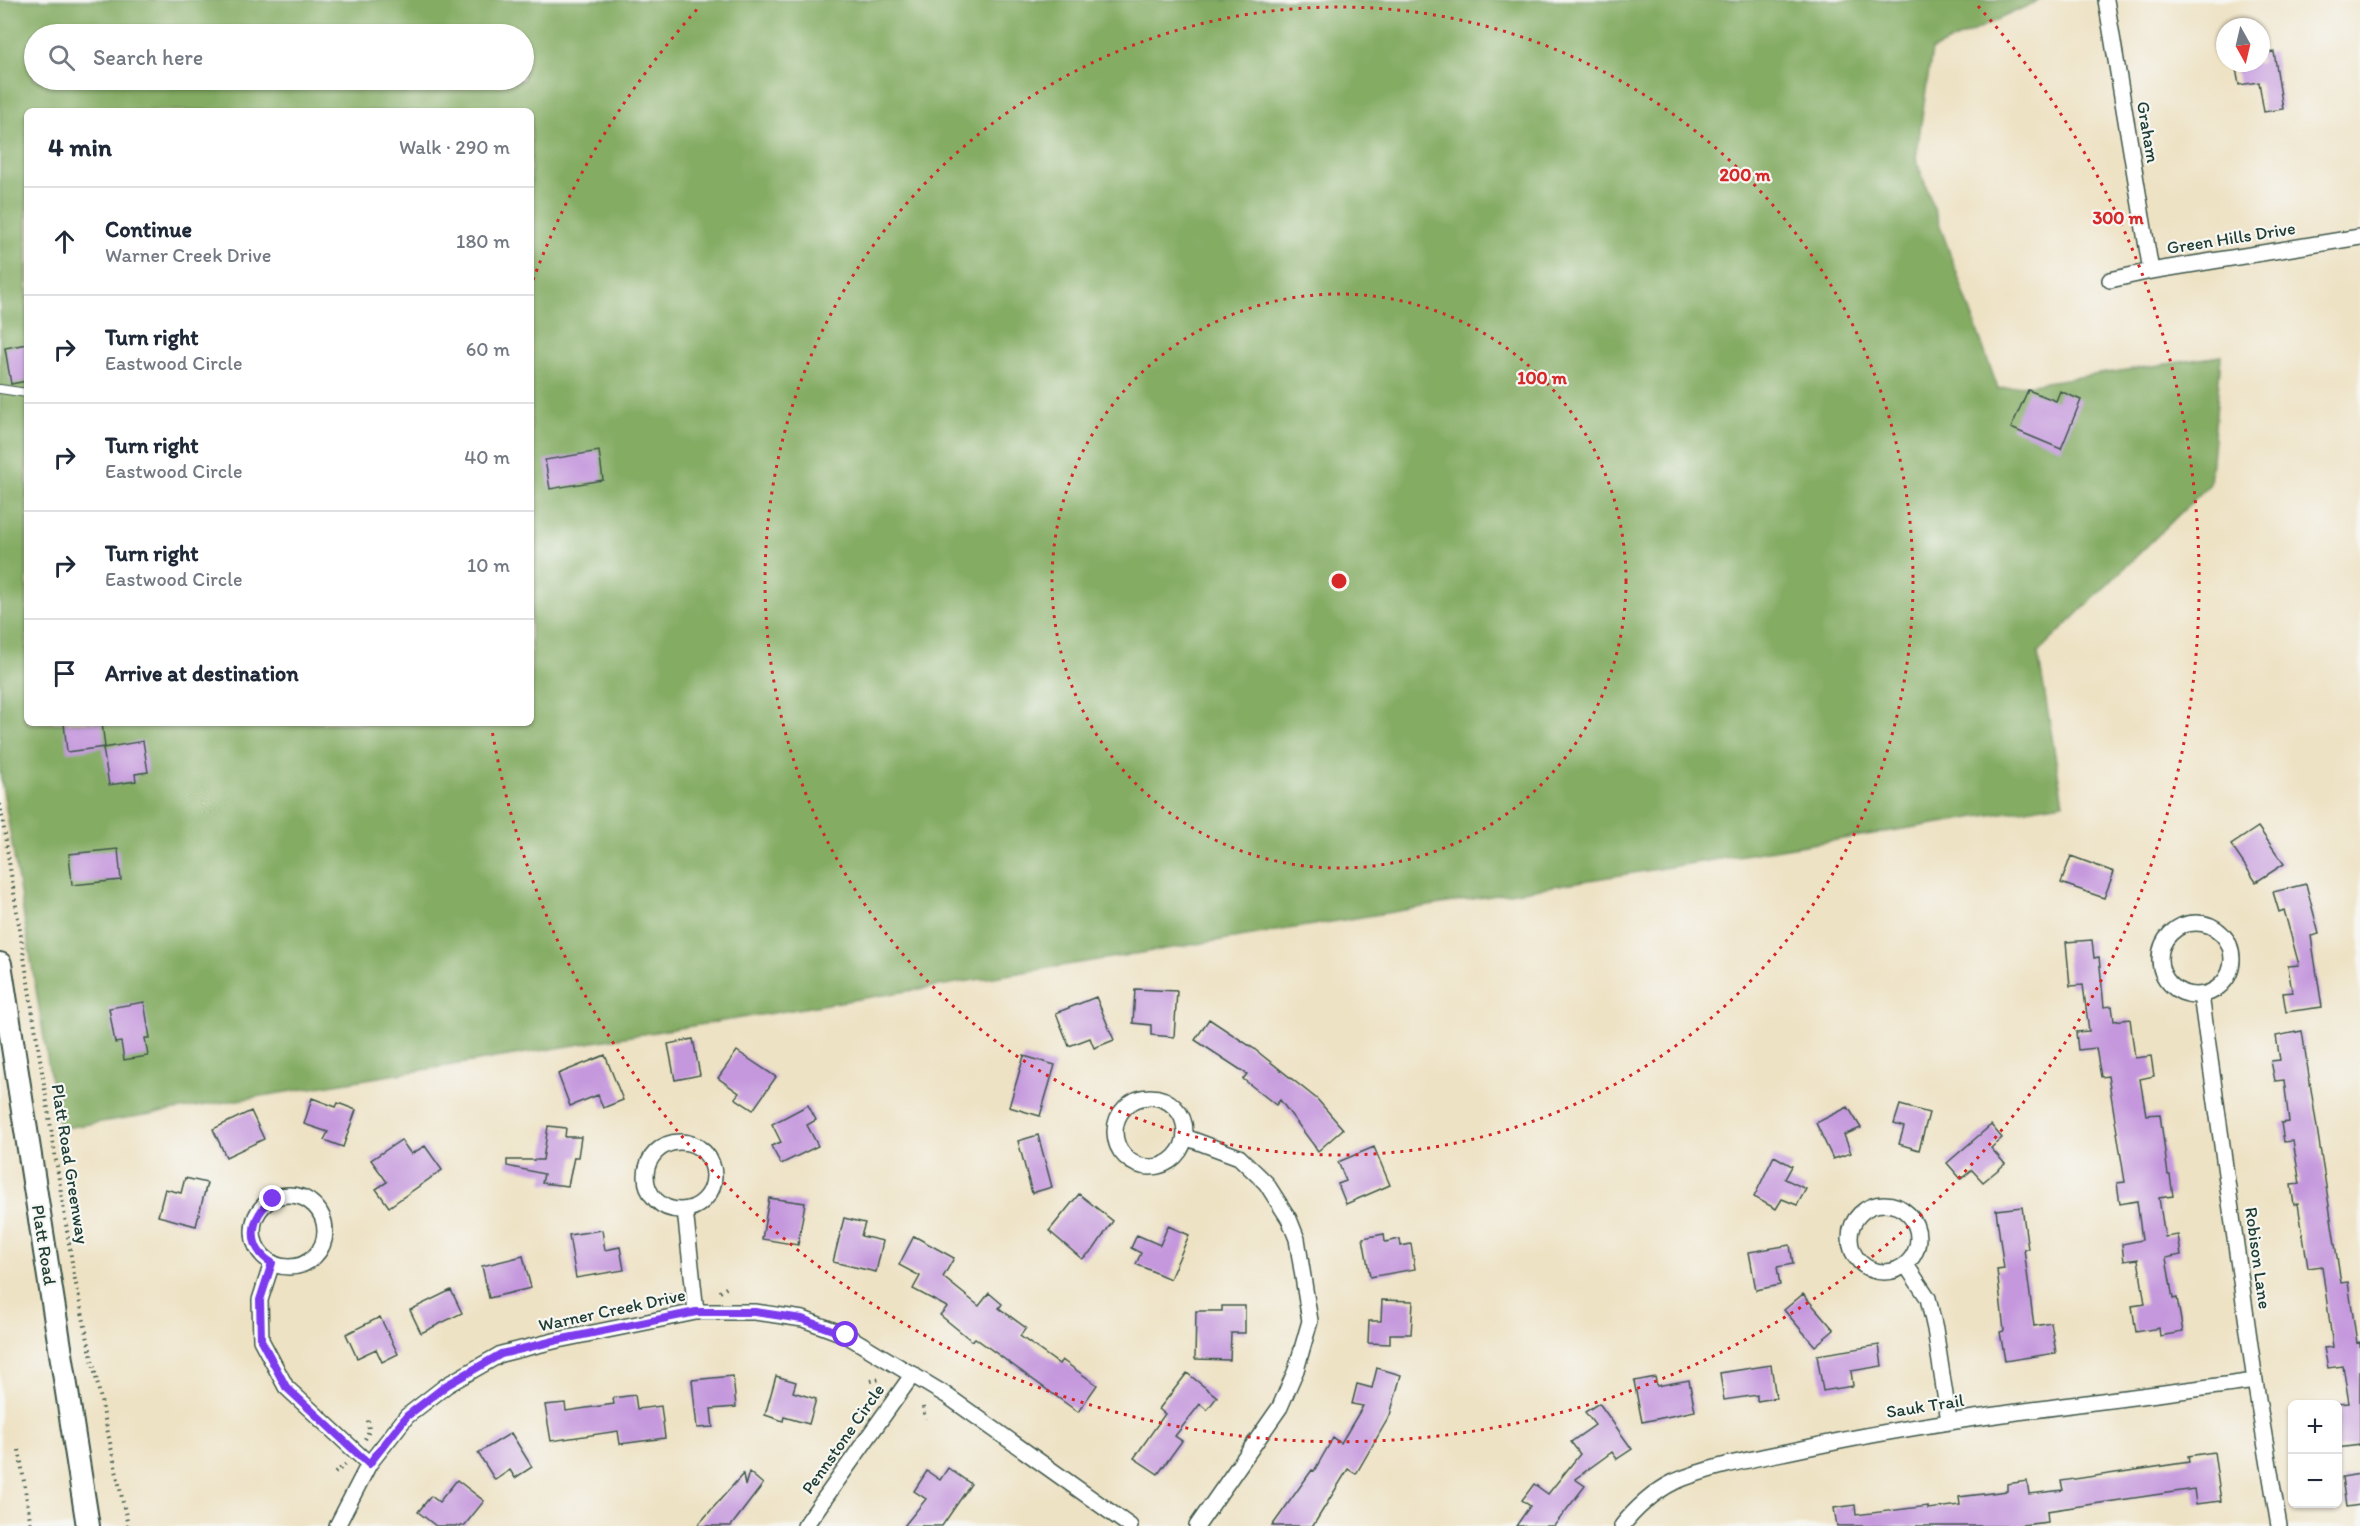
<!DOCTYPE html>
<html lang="en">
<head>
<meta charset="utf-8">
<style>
  body { margin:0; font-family:Itim,sans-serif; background:#f2f2f3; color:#1f2937 }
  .controls { position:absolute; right:18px; bottom:18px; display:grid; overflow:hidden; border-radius:9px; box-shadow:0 2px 4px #0004 }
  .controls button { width:54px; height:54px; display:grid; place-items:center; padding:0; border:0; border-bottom:2px solid #e0e1e3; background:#fff; color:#1f2937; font:30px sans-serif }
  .compass { position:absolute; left:2216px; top:18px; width:54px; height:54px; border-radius:50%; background:#fff; box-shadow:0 2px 4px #0004; rotate:172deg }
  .stop { position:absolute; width:18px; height:18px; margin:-14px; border:4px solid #7c3aed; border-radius:50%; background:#fff }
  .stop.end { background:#7c3aed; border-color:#fff; box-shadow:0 2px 6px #0008 }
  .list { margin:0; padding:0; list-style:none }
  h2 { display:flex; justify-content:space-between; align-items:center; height:78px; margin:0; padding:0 24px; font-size:26px }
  h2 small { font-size:20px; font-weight:400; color:#747a83 }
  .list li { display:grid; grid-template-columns:39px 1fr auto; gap:18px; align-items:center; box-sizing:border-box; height:108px; padding:0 24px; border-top:2px solid #e0e1e3 }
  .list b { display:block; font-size:22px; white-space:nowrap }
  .list p { margin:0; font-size:20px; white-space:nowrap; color:#747a83 }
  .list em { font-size:20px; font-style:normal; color:#747a83 }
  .icon { flex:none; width:33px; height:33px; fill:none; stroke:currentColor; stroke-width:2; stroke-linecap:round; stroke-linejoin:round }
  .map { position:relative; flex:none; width:2360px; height:1526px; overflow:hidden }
  .search { position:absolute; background:#fff; box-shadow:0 2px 4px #0004; left:24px; top:24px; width:510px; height:66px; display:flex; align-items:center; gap:15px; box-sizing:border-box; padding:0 21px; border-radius:33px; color:#747a83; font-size:22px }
  .panel { position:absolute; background:#fff; box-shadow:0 2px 4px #0004; left:24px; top:108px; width:510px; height:618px; border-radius:9px }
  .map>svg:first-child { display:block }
</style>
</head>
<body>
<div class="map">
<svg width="2360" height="1526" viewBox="0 0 2360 1526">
  <rect width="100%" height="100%" fill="#f6f6f2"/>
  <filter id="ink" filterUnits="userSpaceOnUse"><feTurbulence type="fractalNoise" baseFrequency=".0167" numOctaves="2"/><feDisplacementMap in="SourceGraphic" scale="12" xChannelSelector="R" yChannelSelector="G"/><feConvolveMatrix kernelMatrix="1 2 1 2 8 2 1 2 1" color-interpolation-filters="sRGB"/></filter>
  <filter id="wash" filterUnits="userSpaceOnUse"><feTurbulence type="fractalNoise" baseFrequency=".008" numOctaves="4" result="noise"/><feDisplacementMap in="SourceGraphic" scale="24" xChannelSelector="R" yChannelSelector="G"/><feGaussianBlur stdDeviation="1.35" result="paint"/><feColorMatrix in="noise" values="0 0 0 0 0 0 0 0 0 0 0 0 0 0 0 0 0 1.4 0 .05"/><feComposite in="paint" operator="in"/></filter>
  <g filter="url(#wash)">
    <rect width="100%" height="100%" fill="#eee2c4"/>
    <!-- forest -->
    <path fill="#84ac63" stroke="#52744c" stroke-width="1.5" fill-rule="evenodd" d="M0 0H2040L1932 50 1916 158 1998 389 2221 356 2210 484 2038 653 2063 803 59 1129 0 772ZM34 34H524V80H34ZM27 111H531V723H27Z"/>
    <g id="blocks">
      <!-- building -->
      <path fill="#c598dd" d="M2274 52 2283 109 2264 112 2259 82 2239 85 2235 63H2261V54Z
        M27 344V381L11 384 5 348Z
        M2028 390 2056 401 2060 391 2081 400 2061 449 2011 428Z
        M599 451 603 480 550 489 545 460Z
        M64 723H102L105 747 67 752Z
        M143 741 148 772 135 774 136 781 109 785 103 748Z
        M2258 827 2284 864 2256 882 2231 845Z
        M118 849 121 880 72 885 69 854Z
        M2071 856 2114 872 2104 898 2061 883Z
        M2306 884 2319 934 2311 936 2322 1007 2286 1012 2283 993 2292 992 2288 966 2299 965 2284 910 2279 912 2273 892Z
        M2092 940 2094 958 2099 957 2104 1007 2112 1006 2114 1021 2130 1019 2135 1058 2151 1056 2154 1076 2140 1079 2146 1115 2160 1114 2168 1175H2170L2173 1196 2159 1198 2165 1237 2178 1235 2181 1255 2166 1258 2173 1299 2177 1298 2183 1332 2160 1336 2159 1328 2136 1332 2132 1306 2145 1304 2138 1259 2124 1261 2122 1244 2142 1240 2137 1201 2120 1204 2117 1183 2125 1182 2108 1076 2101 1077 2096 1048 2078 1050 2076 1032 2089 1031 2083 985 2070 986 2066 942Z
        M1135 989 1177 991 1174 1037 1151 1035V1025L1133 1023Z
        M1096 997 1114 1040 1094 1048 1090 1038 1069 1046 1056 1013Z
        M144 1002 150 1038H145L148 1056 124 1060 121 1042 115 1043 109 1008Z
        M1209 1019 1253 1048 1317 1099 1343 1129 1318 1151 1280 1100 1276 1105 1243 1079 1247 1074 1195 1040Z
        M2302 1031 2341 1283 2348 1282 2357 1343 2360 1342V1445L2337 1448V1404L2349 1403 2343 1366 2328 1368 2324 1348 2333 1347 2322 1266 2308 1268 2298 1204 2294 1205 2291 1185 2300 1184 2293 1141 2284 1142 2281 1123 2289 1122 2284 1080 2275 1081 2271 1061 2280 1060 2276 1036Z
        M693 1039 700 1075 675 1080 668 1044Z
        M737 1051 776 1077 753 1110 735 1098 739 1093 718 1078Z
        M605 1055 623 1100 603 1108 598 1095 570 1106 558 1074Z
        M1024 1056 1055 1065 1040 1116 1009 1107Z
        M312 1098 336 1107 338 1103 356 1110 343 1147 324 1140 328 1132 304 1124Z
        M808 1105 816 1120 807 1125 818 1146 781 1164 771 1146 781 1142 772 1124Z
        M1900 1105 1929 1113 1919 1150 1899 1144 1904 1127 1894 1124Z
        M1848 1107 1861 1128 1844 1135 1851 1153 1833 1159 1816 1123Z
        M251 1111 264 1139 226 1157 213 1129Z
        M1991 1125 2002 1138 1991 1148 2005 1164 1983 1182 1972 1170 1961 1179 1947 1163Z
        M548 1126 566 1128 565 1137H581L578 1157H574L568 1186 542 1183 544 1174 507 1166V1160H543Z
        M1038 1135 1052 1187 1032 1193 1018 1141Z
        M401 1140 411 1154 425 1146 442 1170 389 1207 376 1189 387 1182 371 1160Z
        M1374 1147 1390 1185 1346 1204 1338 1184 1346 1181 1338 1162Z
        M1774 1156 1792 1166 1785 1179 1806 1189 1797 1205 1782 1199 1776 1209 1754 1197Z
        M185 1178 207 1183 196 1226 158 1216 165 1189 181 1193Z
        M1079 1194 1113 1221 1094 1249 1082 1259 1049 1231Z
        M769 1198 805 1203 798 1245 762 1239Z
        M2022 1207 2028 1249H2024L2034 1326 2051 1323 2056 1353 2005 1361 2000 1332 2004 1331 1997 1270 2004 1269 1996 1210Z
        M844 1218 865 1223 861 1236 883 1241 876 1272 833 1262Z
        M1168 1226 1189 1235 1170 1279 1136 1264 1141 1253 1131 1248 1137 1235 1160 1245Z
        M602 1230 605 1250 620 1247 624 1270 576 1278 569 1235Z
        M1384 1234 1385 1242 1400 1239 1401 1246 1411 1244 1415 1269 1370 1277 1363 1238Z
        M914 1236 954 1258 943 1277 979 1306 989 1293 1002 1304 999 1308 1026 1328 1020 1336 1059 1364 1062 1360 1097 1385 1078 1412 975 1338 972 1341 940 1315 947 1307 913 1289 920 1276 899 1265Z
        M1790 1245 1793 1264 1777 1267 1780 1285 1756 1290 1749 1252Z
        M523 1256 531 1288 489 1298 482 1266Z
        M451 1290 462 1313 421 1333 410 1310Z
        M1803 1294 1834 1330 1815 1346 1784 1310Z
        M1382 1300 1413 1301 1411 1334H1390V1344L1368 1343 1369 1321H1381Z
        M1222 1306H1245V1333H1231L1230 1360 1195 1359 1196 1311H1222Z
        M380 1317 398 1354 382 1362 376 1349 357 1358 346 1334Z
        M1879 1345 1882 1366 1851 1371 1853 1386 1823 1391 1817 1355Z
        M1771 1365 1776 1398 1757 1401V1395L1724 1400 1720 1373Z
        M1377 1368 1401 1375 1390 1415 1356 1474 1348 1469 1313 1526H1272L1312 1470 1314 1471 1333 1438 1341 1443 1363 1406 1352 1404 1357 1384 1372 1388Z
        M1187 1373 1217 1397 1207 1410 1200 1404 1175 1436 1182 1441 1158 1474 1134 1458 1165 1414 1159 1409Z
        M733 1376 736 1407 711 1409 713 1427 697 1428 692 1380Z
        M776 1376 796 1382 793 1392 816 1399 809 1424 784 1417 783 1421 765 1415Z
        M1655 1377 1657 1386 1689 1380 1695 1411 1642 1422 1634 1381Z
        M635 1395 637 1409 661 1406 665 1438 620 1444 618 1431 551 1441 545 1405 565 1403 566 1411 614 1404 613 1398Z
        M1599 1403 1632 1449 1617 1459 1612 1452 1575 1479 1585 1486 1554 1526H1516L1530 1506 1522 1500 1534 1484 1548 1494 1580 1454 1571 1442 1595 1425 1585 1412Z
        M511 1433 532 1467 515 1478 510 1470 495 1480 478 1453Z
        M2214 1452 2221 1501 2196 1504 2194 1489 2047 1511 2048 1522 2013 1526H1837L1834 1508 1855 1505 1856 1515 1928 1506V1509L1960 1505 1959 1497 2007 1491V1484L2027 1481 2029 1494 2063 1490 2061 1481 2189 1462 2188 1456Z
        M948 1468 971 1484 942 1526H904L926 1499 914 1491 927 1471 940 1480Z
        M749 1472 763 1484 731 1526H697L743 1474 745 1486Z
        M2360 1474V1505L2346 1507 2342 1477Z
        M457 1480 484 1501 464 1526H436L418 1512 431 1496 439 1502Z"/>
    </g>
  </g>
  <g filter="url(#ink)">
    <use href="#blocks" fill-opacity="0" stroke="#3e564a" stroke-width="1.5"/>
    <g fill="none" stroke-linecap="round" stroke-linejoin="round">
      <defs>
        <path id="service" d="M0 389 27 393"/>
        <path id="minor" d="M2106 0 2151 271
          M2110 280 2151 271 2360 237
          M2160 959a36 36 0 1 1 72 0a36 36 0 1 1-72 0Z
          M2201 995 2255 1381 2279 1526
          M1115 1132a35 35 0 1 1 70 0a35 35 0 1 1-70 0Z
          M1185 1137 1239 1157 1266 1183 1289 1219 1297 1239 1310 1321 1296 1370 1280 1407 1197 1526
          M646 1176a34 34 0 1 1 68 0a34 34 0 1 1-68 0Z
          M253 1231a36 36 0 1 1 72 0a36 36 0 1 1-72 0Z
          M1850 1238a34 34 0 1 1 68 0a34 34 0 1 1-68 0Z
          M685 1210 696 1312
          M272 1263 260 1300 261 1340 286 1387 369 1464
          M1906 1265 1928 1298 1935 1329 1949 1421
          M337 1526 369 1464 407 1416 447 1385 501 1354 558 1340 696 1312H755L803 1319 846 1335 946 1395 1130 1526
          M805 1526 913 1374
          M1622 1526C1634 1510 1655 1491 1674 1482 1713 1465 1764 1457 1806 1448 1954 1416 2105 1402 2255 1381"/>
        <path id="secondary" d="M0 964 88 1526"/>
      </defs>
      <!-- service casing -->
      <use href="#service" stroke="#3e564a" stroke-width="10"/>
      <!-- minor casing -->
      <use href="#minor" stroke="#3e564a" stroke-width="18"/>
      <!-- secondary casing -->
      <use href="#secondary" stroke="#3e564a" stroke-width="26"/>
      <!-- path -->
      <path stroke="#3e564a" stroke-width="4" stroke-dasharray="1.5 4.5" stroke-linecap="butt" d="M0 804 74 1275 128 1526
        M663 1292 675 1298
        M720 1292 729 1286
        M871 1381 880 1379
        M923 1407 925 1419
        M365 1439 369 1431 368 1420
        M19 1450 31 1526
        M335 1473 346 1464"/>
      <!-- service -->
      <use href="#service" stroke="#fff" stroke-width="8"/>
      <!-- minor -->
      <use href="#minor" stroke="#fff" stroke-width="15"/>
      <!-- secondary -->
      <use href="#secondary" stroke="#fff" stroke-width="22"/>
    </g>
  </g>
  <g fill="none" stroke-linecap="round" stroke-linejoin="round" filter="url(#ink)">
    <!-- route -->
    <path stroke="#7c3aed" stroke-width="8" d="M273 1199C250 1216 245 1247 272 1263L260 1300 261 1340 286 1387 369 1464 407 1416 447 1385 501 1354 558 1340 696 1312H755L802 1319 846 1335"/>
  </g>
  <!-- distance rings -->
  <g fill="none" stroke="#d62828" stroke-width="3" stroke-dasharray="3 6">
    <circle cx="1339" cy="581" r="287"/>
    <circle cx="1339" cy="581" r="574"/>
    <path d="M533 280A860 860 0 0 1 700 6M1978 6A860 860 0 1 1 492 730"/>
  </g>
  <g text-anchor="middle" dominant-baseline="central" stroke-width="4.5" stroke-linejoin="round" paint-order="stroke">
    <!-- street labels -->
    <g font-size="18" fill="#1f3d34" stroke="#f6f6f2">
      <text transform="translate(2148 132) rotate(80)">Graham</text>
      <text transform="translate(2231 238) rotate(-9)">Green Hills Drive</text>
      <text transform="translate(70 1164) rotate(81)">Platt Road Greenway</text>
      <text transform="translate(44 1245) rotate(81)">Platt Road</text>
      <text transform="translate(2258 1258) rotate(82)">Robison Lane</text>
      <text transform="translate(612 1310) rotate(-12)">Warner Creek Drive</text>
      <text transform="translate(1925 1406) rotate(-9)">Sauk Trail</text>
      <text transform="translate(843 1439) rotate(-55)">Pennstone Circle</text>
    </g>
  </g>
  <circle cx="1339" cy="581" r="9" fill="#d62828" stroke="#f6f6f2" stroke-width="3"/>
  <g font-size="18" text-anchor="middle" font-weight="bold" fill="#d62828" stroke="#f6f6f2" stroke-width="4.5" stroke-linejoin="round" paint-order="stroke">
    <text x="1745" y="181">200 m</text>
    <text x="2118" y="224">300 m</text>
    <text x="1542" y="384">100 m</text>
  </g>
</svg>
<div class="controls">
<button>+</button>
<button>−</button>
</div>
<svg class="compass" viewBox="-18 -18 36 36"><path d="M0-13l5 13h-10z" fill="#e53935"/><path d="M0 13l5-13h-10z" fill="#747a83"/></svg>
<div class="stop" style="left:846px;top:1335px"></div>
<div class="stop end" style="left:273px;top:1199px"></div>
<div class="search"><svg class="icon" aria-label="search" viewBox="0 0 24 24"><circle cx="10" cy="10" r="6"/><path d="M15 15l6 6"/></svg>Search here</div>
<section class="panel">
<h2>4 min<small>Walk · 290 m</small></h2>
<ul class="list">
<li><svg class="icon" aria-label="ahead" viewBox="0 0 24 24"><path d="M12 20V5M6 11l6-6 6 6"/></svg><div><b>Continue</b><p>Warner Creek Drive</p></div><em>180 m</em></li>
<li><svg class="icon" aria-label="right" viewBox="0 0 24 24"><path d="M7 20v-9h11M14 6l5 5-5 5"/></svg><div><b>Turn right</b><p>Eastwood Circle</p></div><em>60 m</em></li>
<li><svg class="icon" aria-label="right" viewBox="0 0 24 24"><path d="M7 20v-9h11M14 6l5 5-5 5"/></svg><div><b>Turn right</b><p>Eastwood Circle</p></div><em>40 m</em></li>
<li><svg class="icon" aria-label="right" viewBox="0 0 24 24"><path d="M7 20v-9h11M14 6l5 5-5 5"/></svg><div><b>Turn right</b><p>Eastwood Circle</p></div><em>10 m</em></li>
<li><svg class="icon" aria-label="arrive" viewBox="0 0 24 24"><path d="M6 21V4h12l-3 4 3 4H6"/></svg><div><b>Arrive at destination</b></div></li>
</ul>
</section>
</div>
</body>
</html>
